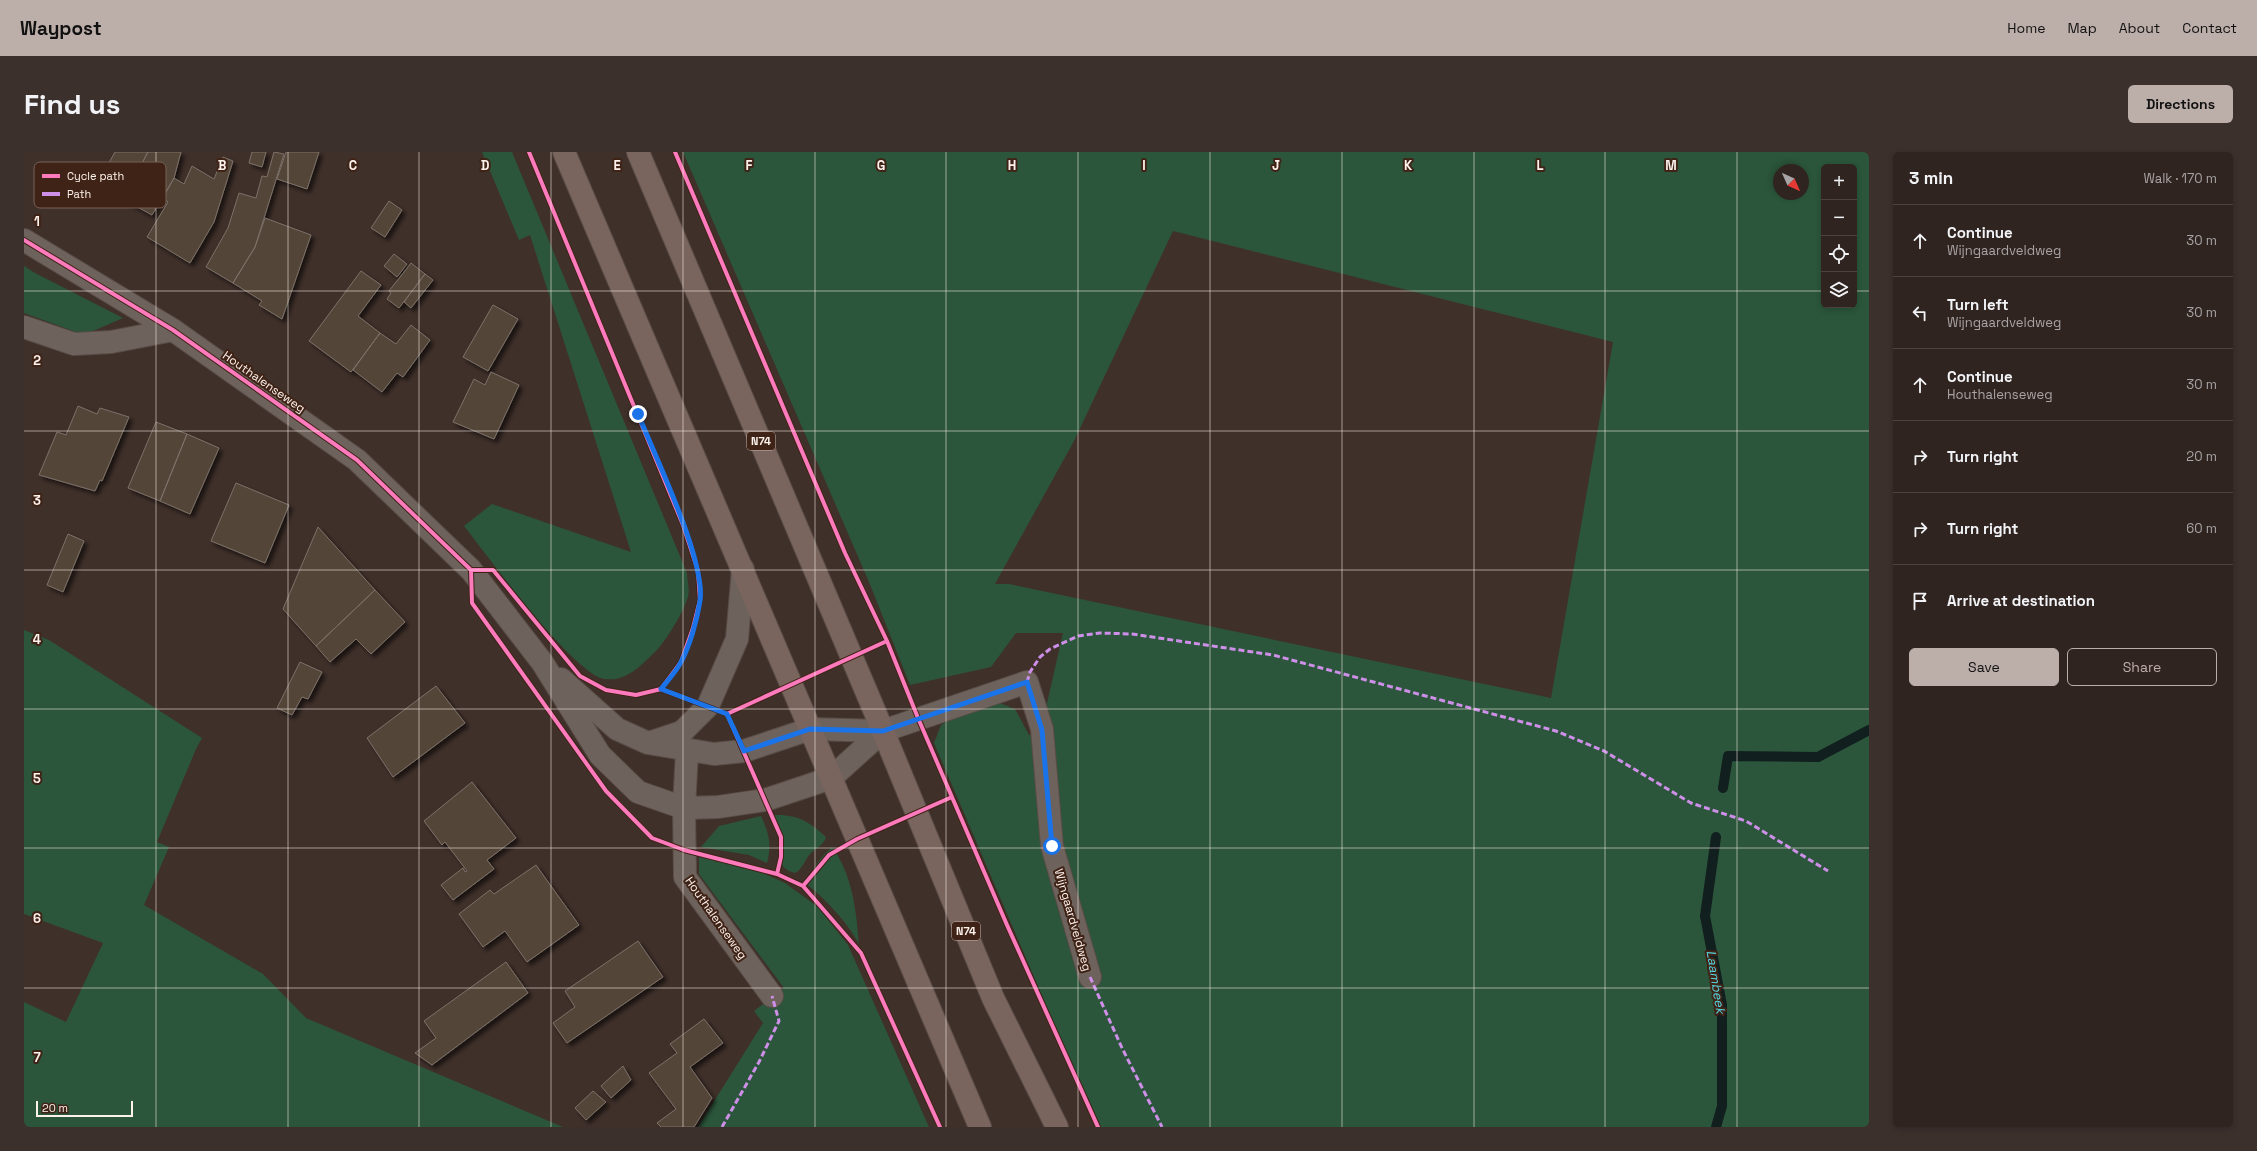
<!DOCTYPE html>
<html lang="en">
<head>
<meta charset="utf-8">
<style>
  body { margin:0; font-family:"Space Grotesk",sans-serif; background:#3c302d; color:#f1f3f6 }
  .controls { position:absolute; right:12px; top:12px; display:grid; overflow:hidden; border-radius:6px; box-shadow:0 2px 6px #0003 }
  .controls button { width:36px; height:36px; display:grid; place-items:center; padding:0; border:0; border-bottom:1px solid #4b413e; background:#302420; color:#f1f3f6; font:20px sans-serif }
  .compass { position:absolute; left:1749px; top:12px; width:36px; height:36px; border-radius:50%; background:#302420; box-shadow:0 2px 6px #0003; rotate:135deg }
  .scale { position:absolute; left:12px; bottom:10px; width:97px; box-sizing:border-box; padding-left:4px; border:2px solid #fef2ed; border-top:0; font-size:11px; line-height:14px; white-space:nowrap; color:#fef2ed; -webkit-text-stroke:3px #3f2316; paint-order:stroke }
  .stop { position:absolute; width:12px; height:12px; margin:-9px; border:3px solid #1a73e8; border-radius:50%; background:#fff }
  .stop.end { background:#1a73e8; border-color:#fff; box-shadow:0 1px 4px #0008 }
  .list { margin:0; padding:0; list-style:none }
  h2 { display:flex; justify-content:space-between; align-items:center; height:52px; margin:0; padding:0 16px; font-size:17px }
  h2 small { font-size:13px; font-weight:400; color:#a8a4a5 }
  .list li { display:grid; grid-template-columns:26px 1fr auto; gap:12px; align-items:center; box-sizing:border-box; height:72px; padding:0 16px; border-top:1px solid #4b413e }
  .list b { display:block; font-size:15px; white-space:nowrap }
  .list p { margin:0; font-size:13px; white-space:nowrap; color:#a8a4a5 }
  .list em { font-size:13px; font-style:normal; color:#a8a4a5 }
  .actions { display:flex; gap:8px; padding:12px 16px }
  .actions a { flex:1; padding:9px 0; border:1px solid #bcaea9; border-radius:6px; text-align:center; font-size:14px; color:#bcaea9 }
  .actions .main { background:#bcaea9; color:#111 }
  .icon { flex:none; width:22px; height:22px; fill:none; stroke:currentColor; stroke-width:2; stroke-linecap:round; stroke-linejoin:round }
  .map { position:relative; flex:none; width:1845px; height:975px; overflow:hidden; border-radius:6px }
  header { display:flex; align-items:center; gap:24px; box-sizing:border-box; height:56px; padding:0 20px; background:#bcaea9; color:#111 }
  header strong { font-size:19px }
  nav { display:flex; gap:22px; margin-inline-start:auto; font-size:14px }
  .intro { display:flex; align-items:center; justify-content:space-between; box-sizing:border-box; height:96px; padding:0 24px }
  h1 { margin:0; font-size:28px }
  .button { padding:10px 18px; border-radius:6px; background:#bcaea9; color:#111; font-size:14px; font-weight:700 }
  main { display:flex; gap:24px; padding:0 24px }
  aside { flex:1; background:#302420; border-radius:6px; box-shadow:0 2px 6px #0003 }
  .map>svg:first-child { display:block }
</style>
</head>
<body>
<header>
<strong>Waypost</strong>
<nav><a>Home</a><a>Map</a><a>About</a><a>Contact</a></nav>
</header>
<div class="intro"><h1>Find us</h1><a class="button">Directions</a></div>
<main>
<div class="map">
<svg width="1845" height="975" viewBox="0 0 1845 975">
  <defs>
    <filter id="shadow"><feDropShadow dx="3.5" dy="3.5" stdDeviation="2" flood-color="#0009"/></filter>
  </defs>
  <rect width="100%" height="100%" fill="#40302a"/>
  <!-- green -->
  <path fill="#2b563b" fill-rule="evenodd" d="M458 0H488L663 421C663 428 666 438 664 445 659 461 643 487 632 499 617 513 603 530 581 527 550 523 463 403 440 374L468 352 607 400 506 83 495 88Z
    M659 0H1845V975H1076L1064 951 910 591 917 573 936 562 973 550 991 557 1005 583 1016 582 1039 481H992L967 515 886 533 845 430ZM1800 15H1830V153H1800ZM1755 18H1779V42H1755ZM1149 79 1589 190 1527 546 985 432H971L1050 289Z
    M0 114 11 121 99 166 60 183 0 161Z
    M0 478 25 488 178 586 172 597 133 690 145 695 120 753 239 822 282 866 539 975H0V850L42 870 79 791 0 762Z
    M747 663C772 662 784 668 802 685 800 693 793 695 787 701 781 707 779 717 771 721 751 716 758 703 756 687 756 680 750 670 747 663Z
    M737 664C745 681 748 693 743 711L725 703 677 695 695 674Z
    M808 695C829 724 832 758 835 792 822 769 805 751 784 733 786 717 796 706 808 695Z
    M675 705 725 715 761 731 794 755 824 793 905 975H674L739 871 730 859 760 836 675 722Z"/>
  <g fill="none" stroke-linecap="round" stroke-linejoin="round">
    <!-- stream -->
    <path stroke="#121f1f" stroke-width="10" d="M1699 636 1704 604 1794 605 1845 578
      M1692 685 1681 764 1698 853V954L1692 975"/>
  </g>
  <!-- building -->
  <path fill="#534537" stroke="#7c7169" filter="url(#shadow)" d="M91 0H124L99 47 73 32Z
    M124 0H157L150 26 128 63 99 47Z
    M228 0H242L238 15 225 11Z
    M250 0 260 2 231 95 209 131 182 115 204 76 215 41 232 46 238 24 243 25Z
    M262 0H295L283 37 253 27Z
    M199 5 209 9 190 70 166 111 123 85 144 50 139 46 150 26 160 32 168 14 190 27Z
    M365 49 378 58 361 85 347 76Z
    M241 66 287 83 258 167 235 153 238 149 209 131 231 95Z
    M370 102 383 112 373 125 360 114Z
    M387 111 401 122 375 156 363 147 367 141 365 139Z
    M337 119 357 133 334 164 356 181 327 220 285 189Z
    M401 122 409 128 387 156 380 150Z
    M469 153 494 167 464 219 439 205Z
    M387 173 406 188 379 225 373 221 358 240 329 218 356 181 372 192Z
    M467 220 495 233 470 287 429 270 450 227 461 233Z
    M54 254 73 262 76 256 105 265 78 329 76 328 71 339 15 323 33 280 42 283Z
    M132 270 163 282 136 349 104 336Z
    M163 282 195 296 166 362 136 349Z
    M212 331 265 353 241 411 187 389Z
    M294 375 351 438 292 494 259 457Z
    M44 382 60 389 39 440 23 433Z
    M351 438 381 470 347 502 332 487 306 510 292 494Z
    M276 510 298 520 284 547 278 545 268 563 253 556Z
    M412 534 441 571 369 625 343 586Z
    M448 630 492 686 463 708 470 717 429 748 417 733 439 716 441 720 443 719 421 690 418 693 400 669Z
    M512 713 555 773 503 810 481 779 459 795 435 762 466 738 470 742Z
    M614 789 639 825 543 891 529 871 551 855 541 839Z
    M482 810 504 841 408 913 391 901 412 886 400 869Z
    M680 867 699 891 666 915 688 946 670 975H637L633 971 652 957 625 921 653 901 646 892Z
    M599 914 607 928 587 946 577 934Z
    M569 939 582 950 562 968 551 956Z"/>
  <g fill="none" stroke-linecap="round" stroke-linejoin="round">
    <defs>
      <path id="minor" d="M0 88 149 178 333 308 447 418 518 510 576 603 614 640 660 656 694 655 741 648 807 626 859 579
        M0 175 50 192 87 190 149 178
        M537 527 593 577 624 591 690 602 720 599 786 577 859 579 1003 530 1018 577 1028 694 1066 825
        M625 591 658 580 684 554 713 487 719 417
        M663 599 660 656 661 725 748 844"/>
      <path id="highway" d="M540 0 956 975
        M614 0 859 579 969 846 1033 975"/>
    </defs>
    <!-- minor casing -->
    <use href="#minor" stroke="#594c47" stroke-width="24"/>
    <!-- highway casing -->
    <use href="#highway" stroke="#594c47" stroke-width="24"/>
    <!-- minor -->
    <use href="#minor" stroke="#6e625c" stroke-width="22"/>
    <!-- highway -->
    <use href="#highway" stroke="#7a655e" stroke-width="22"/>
    <!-- quiet -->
    <path stroke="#ce8fe9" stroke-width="3" stroke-dasharray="6 3" stroke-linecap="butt" d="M1003 530 1006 520 1016 505 1026 497 1054 484 1076 481 1108 482 1249 503 1532 579 1580 599 1667 651 1722 669 1804 719
      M1066 825 1098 896 1138 975
      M698 975 735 910 755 869 748 844"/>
    <defs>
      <path id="cycleway" d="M651 0 821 401 863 489 894 566 983 773 1074 975
        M0 88 149 178 333 308 447 418
        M447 418H469L556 524 582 538 612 543 637 537 657 510 669 476 676 448 674 419 659 373 505 0
        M447 418 448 451 582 639 628 686 660 698 753 722 779 734 837 801 916 975
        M637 537 703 562
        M753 722 757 705V685L703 562 863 489
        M779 734 805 703 833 687 928 645"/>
    </defs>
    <!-- cycleway casing -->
    <use href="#cycleway" stroke="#3f2316" stroke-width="6"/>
    <!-- cycleway -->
    <use href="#cycleway" stroke="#fd7abc" stroke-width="4"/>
  </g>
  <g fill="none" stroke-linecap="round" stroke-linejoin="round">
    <!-- route -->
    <path stroke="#1a73e8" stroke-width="5" d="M614 262C631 304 682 409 676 449 673 468 666 493 657 510 652 520 643 529 637 537L703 562 720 599 786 577 859 579 1003 530 1018 578 1028 694"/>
  </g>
  <!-- grid -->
  <path fill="none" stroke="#fef2ed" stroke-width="1" stroke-opacity="0.55" d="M132 0V975M264 0V975M395 0V975M527 0V975M659 0V975M791 0V975M922 0V975M1054 0V975M1186 0V975M1318 0V975M1450 0V975M1581 0V975M1713 0V975M0 139H1800M1830 139H1845M0 279H1845M0 418H1845M0 557H1845M0 696H1845M0 836H1845"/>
  <g text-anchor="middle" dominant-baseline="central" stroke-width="4" stroke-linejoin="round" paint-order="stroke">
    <!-- shield labels -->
    <g fill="#3f2316" stroke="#c5b4ac" stroke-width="1">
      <rect x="723" y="280" width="28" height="18" rx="3"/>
      <rect x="928" y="770" width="28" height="18" rx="3"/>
    </g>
    <g font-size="11" font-weight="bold" fill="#fef2ed">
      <text x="737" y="289">N74</text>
      <text x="942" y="779">N74</text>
    </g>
    <!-- street labels -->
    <g font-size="12" fill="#fef2ed" stroke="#3f2316">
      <text transform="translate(240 230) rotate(35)">Houthalenseweg</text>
      <text transform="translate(692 766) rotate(55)">Houthalenseweg</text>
      <text transform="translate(1049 768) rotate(74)">Wijngaardveldweg</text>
    </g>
    <!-- water labels -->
    <g font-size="13" font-style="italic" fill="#54d5de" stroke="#3f2316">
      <text transform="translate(1692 830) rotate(81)">Laambeek</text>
    </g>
  </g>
  <!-- legend -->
  <rect x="10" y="10" width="132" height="46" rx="6" fill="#3f2316" stroke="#786156" stroke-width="1"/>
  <rect x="18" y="22" width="18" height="4" fill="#fd7abc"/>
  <rect x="18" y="40" width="18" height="4" fill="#ce8fe9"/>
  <g font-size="11" fill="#fef2ed">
    <text x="43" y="28">Cycle path</text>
    <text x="43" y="46">Path</text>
  </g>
  <g font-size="13" text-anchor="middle" font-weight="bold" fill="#fef2ed" stroke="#3f2316" stroke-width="4" stroke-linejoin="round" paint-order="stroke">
    <text x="198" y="18">B</text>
    <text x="329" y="18">C</text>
    <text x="461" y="18">D</text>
    <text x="593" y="18">E</text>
    <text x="725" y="18">F</text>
    <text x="857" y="18">G</text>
    <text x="988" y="18">H</text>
    <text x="1120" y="18">I</text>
    <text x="1252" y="18">J</text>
    <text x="1384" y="18">K</text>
    <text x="1516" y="18">L</text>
    <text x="1647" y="18">M</text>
    <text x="13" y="74">1</text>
    <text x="13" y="213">2</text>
    <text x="13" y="353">3</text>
    <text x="13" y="492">4</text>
    <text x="13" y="631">5</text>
    <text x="13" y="771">6</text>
    <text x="13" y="910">7</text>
  </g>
</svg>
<div class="controls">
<button>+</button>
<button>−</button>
<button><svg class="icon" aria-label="locate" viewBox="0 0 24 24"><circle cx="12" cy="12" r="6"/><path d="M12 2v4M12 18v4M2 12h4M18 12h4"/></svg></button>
<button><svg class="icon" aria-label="layers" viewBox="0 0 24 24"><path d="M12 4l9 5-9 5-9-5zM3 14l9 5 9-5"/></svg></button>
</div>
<svg class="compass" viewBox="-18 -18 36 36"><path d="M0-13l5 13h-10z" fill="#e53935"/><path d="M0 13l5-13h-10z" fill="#a8a4a5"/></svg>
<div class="scale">20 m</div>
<div class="stop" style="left:1028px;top:694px"></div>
<div class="stop end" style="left:614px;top:262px"></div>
</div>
<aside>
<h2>3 min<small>Walk · 170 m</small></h2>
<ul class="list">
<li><svg class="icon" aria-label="ahead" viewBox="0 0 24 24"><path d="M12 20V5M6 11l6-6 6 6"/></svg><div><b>Continue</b><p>Wijngaardveldweg</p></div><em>30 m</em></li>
<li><svg class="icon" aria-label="left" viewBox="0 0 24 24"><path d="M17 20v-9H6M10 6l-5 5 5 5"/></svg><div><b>Turn left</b><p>Wijngaardveldweg</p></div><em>30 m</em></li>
<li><svg class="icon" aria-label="ahead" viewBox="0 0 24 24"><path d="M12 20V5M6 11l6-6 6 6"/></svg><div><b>Continue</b><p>Houthalenseweg</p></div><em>30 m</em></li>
<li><svg class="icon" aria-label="right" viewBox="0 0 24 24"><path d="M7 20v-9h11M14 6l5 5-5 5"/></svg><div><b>Turn right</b></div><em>20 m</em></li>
<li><svg class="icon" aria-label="right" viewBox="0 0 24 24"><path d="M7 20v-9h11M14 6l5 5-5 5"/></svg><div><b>Turn right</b></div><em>60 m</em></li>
<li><svg class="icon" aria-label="arrive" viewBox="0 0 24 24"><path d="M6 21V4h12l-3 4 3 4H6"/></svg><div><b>Arrive at destination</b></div></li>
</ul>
<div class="actions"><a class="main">Save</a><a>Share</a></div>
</aside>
</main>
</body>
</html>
